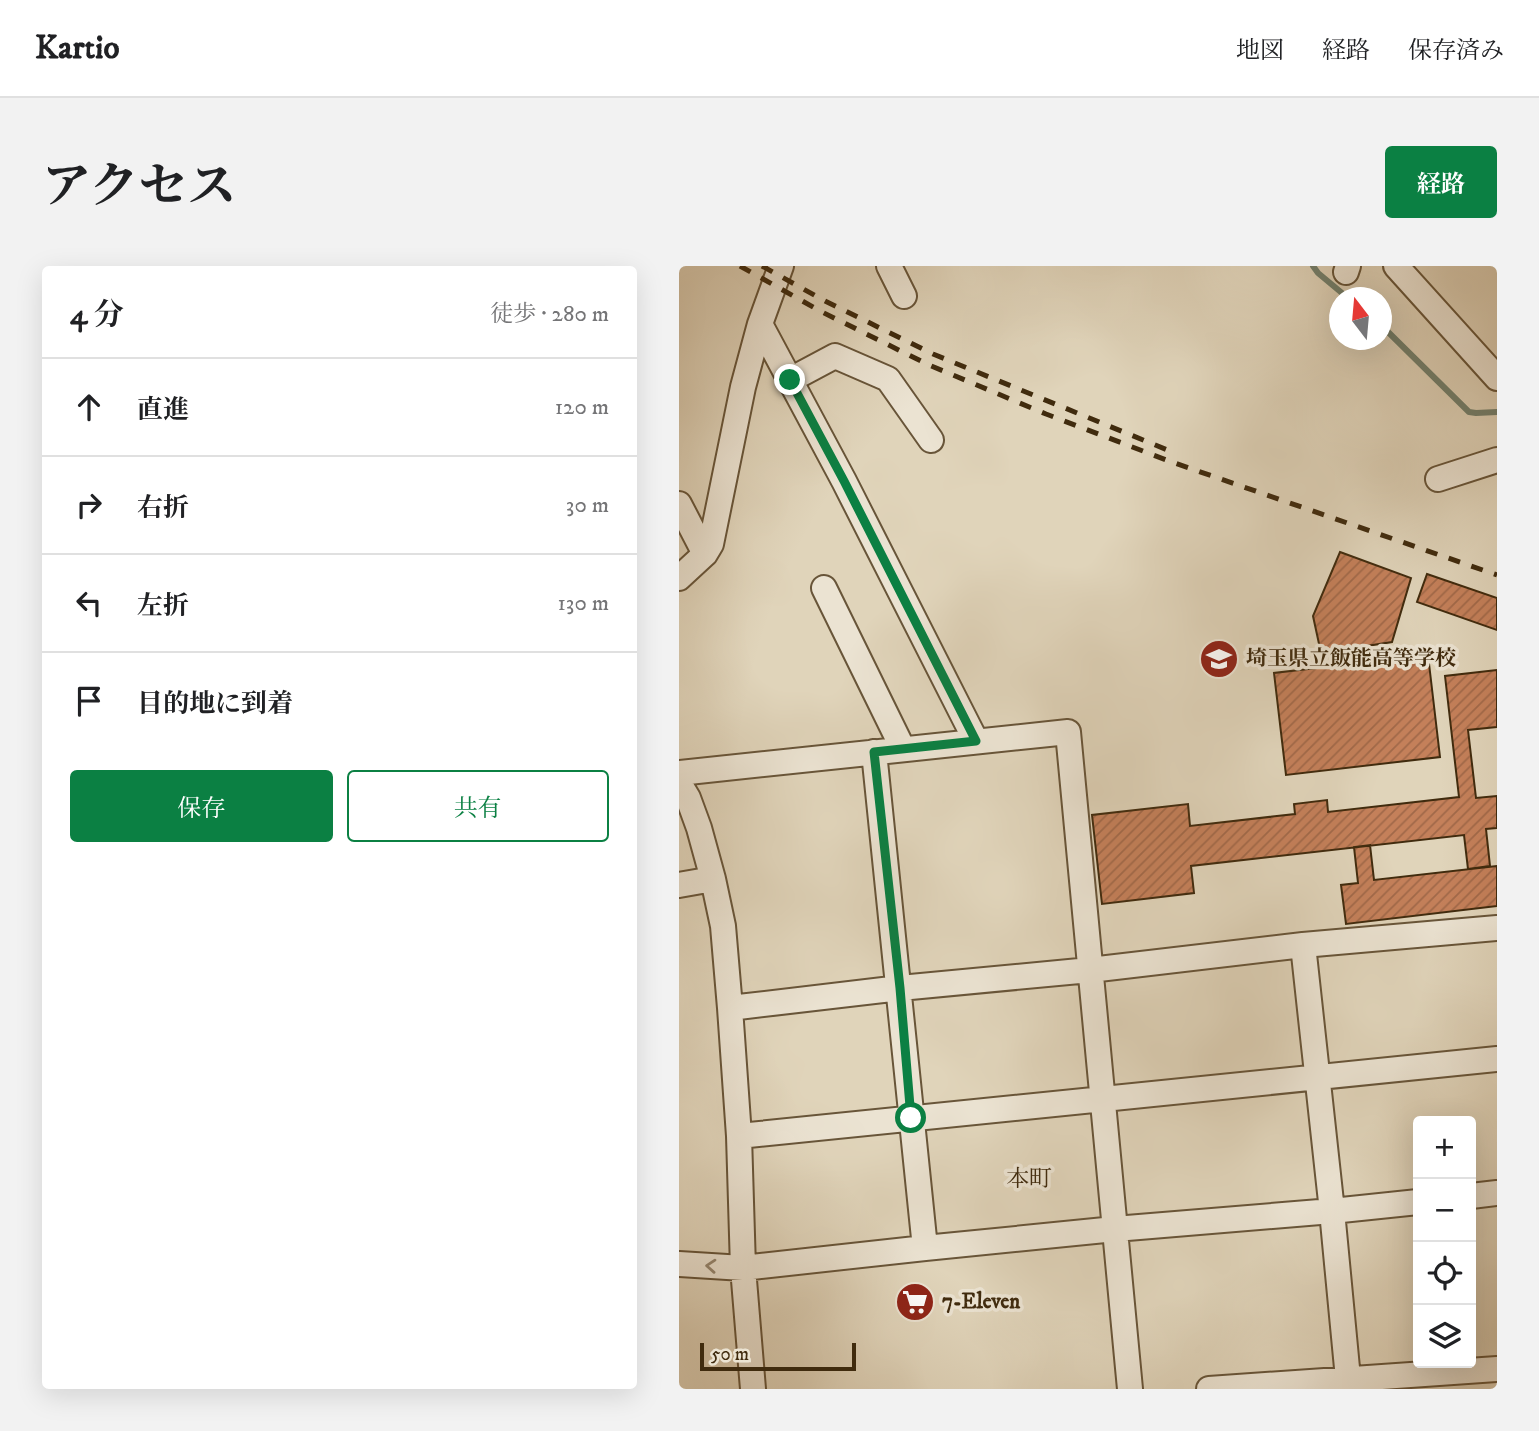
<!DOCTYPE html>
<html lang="ja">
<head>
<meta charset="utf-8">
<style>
  body { margin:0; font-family:"IM FELL DW Pica","Noto Serif JP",serif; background:#f2f2f2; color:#202124 }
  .controls { position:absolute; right:21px; bottom:21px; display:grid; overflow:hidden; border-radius:7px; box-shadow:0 7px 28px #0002 }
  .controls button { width:63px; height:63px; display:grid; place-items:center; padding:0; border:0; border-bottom:2px solid #e0e0e0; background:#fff; color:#202124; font:35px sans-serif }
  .compass { position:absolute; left:650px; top:21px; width:63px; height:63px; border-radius:50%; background:#fff; box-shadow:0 7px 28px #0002; rotate:344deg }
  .scale { position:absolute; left:21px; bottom:18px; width:156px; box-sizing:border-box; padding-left:7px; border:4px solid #402b0e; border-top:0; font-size:19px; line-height:24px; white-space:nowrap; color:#402b0e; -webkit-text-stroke:5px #ebe3d2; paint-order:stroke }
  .stop { position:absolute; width:21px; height:21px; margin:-16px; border:5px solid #0b8043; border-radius:50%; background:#fff }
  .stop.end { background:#0b8043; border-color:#fff; box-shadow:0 2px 7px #0008 }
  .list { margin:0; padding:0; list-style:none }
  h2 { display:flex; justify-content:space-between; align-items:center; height:91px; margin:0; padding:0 28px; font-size:30px }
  h2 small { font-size:23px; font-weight:400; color:#757577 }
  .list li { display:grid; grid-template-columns:46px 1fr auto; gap:21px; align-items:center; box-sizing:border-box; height:98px; padding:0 28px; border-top:2px solid #e0e0e0 }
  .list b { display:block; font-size:26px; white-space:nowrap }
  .list em { font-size:23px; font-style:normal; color:#757577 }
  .actions { display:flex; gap:14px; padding:21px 28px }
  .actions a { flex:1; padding:16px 0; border:2px solid #0b8043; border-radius:7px; text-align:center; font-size:24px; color:#0b8043 }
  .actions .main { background:#0b8043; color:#fff }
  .icon { flex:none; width:38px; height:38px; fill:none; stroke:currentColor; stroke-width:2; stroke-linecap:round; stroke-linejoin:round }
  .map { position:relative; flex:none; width:818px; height:1123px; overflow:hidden; border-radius:7px }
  header { display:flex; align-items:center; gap:42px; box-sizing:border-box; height:98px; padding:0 35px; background:#fff; border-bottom:2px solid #e0e0e0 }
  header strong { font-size:33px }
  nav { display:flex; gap:38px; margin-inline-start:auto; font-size:24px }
  .intro { display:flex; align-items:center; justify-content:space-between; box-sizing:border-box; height:168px; padding:0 42px }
  h1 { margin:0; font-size:49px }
  .button { padding:18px 32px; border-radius:7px; background:#0b8043; color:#fff; font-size:24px; font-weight:700 }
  main { display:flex; gap:42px; padding:0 42px }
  aside { flex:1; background:#fff; border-radius:7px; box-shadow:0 7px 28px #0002 }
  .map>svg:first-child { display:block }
</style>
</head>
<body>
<header>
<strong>Kartio</strong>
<nav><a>地図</a><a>経路</a><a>保存済み</a></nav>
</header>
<div class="intro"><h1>アクセス</h1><a class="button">経路</a></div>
<main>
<aside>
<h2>4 分<small>徒歩 · 280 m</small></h2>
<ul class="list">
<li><svg class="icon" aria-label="ahead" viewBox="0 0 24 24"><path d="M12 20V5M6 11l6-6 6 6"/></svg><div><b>直進</b></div><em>120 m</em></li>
<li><svg class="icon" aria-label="right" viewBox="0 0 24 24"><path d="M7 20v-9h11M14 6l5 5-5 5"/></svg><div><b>右折</b></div><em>30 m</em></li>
<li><svg class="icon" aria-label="left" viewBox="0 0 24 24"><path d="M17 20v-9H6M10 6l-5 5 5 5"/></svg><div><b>左折</b></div><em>130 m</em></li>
<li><svg class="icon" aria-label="arrive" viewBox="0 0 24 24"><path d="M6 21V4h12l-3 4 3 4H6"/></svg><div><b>目的地に到着</b></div></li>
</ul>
<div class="actions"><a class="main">保存</a><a>共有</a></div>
</aside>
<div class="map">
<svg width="818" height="1123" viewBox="0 0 818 1123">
  <defs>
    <pattern id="building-hatch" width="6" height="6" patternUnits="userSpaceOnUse" patternTransform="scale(1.75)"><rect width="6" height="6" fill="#c4805a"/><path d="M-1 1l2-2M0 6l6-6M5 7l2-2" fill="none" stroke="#a16949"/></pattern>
  </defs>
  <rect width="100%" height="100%" fill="#e0d4ba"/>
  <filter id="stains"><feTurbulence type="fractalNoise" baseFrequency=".00286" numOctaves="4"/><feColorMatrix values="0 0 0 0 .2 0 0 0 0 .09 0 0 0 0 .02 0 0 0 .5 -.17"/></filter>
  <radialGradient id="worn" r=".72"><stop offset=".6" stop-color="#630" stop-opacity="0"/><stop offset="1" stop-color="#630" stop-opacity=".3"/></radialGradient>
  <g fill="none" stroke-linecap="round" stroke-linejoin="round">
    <!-- stream -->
    <path stroke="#72806e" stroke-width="6" d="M634 0 639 7 669 32
      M702 59 790 146 797 147 818 146"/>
  </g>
  <!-- building -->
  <path fill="url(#building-hatch)" stroke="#402b0e" stroke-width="2" d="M661 286 732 312 713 376 642 387 634 350Z
    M748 308 818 332V364L738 336Z
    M749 389 761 491 607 509 595 407Z
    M818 404V461L789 464 797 532 818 530V562L807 563 811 600 789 603 785 569 512 600 515 627 423 638 413 549 509 538 511 560 616 548 615 538 648 534 649 546 780 531 766 410Z
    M691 579 695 614 818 600V640L667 658 662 619 679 617 675 581Z"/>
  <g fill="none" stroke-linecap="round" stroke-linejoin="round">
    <defs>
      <path id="minor" d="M210 0 225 30
        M717 0 818 112
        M667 6 669 0
        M81 58 165 215 297 475
        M111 114 156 90 209 113 252 174
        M759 213 818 194
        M0 238 26 288
        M0 312 26 288 32 278 64 121 81 58 102 0
        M145 322 224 483
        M195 486 246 982
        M0 507 389 466 451 1123
        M0 517 9 532 20 562 34 613 44 660 51 742 221 722 411 704 624 679 818 662
        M0 619 34 613
        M624 679 653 945 670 1123
        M51 742 60 870 64 1002 74 1123
        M60 870 818 793
        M792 930 818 927
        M0 998 64 1002 246 982 436 963 653 945 739 936
        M530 1123 818 1103"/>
    </defs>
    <!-- minor casing -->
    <use href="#minor" stroke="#685539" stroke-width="28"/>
    <!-- minor -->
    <use href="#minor" stroke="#ebe3d2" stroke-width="24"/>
    <!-- rail -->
    <path stroke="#402b0e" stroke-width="5" stroke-dasharray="12 12" stroke-linecap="butt" d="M61 0 143 46 250 99 367 148 490 195 818 309
      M83 0 146 35 254 88 491 185"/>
  </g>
  <!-- one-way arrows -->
  <defs><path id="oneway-chevron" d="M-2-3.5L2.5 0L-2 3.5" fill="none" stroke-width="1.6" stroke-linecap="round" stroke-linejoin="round" transform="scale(1.75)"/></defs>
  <use stroke="#968770" href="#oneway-chevron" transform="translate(32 1000) rotate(-176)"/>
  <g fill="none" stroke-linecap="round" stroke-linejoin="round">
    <!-- route -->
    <path stroke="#0b8043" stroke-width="9" d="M111 114 165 215 297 475 195 486 221 722 232 852"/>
  </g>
  <!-- icons -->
  <defs>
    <symbol id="school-disc" viewBox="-11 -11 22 22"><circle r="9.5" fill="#8f2418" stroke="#ebe3d2"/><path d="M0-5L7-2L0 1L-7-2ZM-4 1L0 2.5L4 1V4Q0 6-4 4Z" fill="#fff"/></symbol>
    <symbol id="supermarket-disc" viewBox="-11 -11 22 22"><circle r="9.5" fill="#8f2418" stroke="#ebe3d2"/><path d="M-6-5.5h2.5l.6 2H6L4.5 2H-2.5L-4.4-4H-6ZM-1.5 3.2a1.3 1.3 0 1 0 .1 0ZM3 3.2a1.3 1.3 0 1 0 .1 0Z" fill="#fff"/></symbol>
  </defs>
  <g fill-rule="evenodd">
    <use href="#school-disc" x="518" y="371" width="44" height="44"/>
    <use href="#supermarket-disc" x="214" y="1014" width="44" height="44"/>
  </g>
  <g text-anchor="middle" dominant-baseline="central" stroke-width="7" stroke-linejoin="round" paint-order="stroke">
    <!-- poi labels -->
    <g font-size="21" font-weight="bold" fill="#402b0e" stroke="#ebe3d2" text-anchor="start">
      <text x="567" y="393">埼玉県立飯能高等学校</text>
      <text x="263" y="1036">7-Eleven</text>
    </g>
    <!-- neighbourhood labels -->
    <g font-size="23" fill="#402b0e" stroke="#ebe3d2">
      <text x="350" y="913">本町</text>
    </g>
  </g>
  <rect width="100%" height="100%" filter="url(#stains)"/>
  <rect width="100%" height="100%" fill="url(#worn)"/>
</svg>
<div class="controls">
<button>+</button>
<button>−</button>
<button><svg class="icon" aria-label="locate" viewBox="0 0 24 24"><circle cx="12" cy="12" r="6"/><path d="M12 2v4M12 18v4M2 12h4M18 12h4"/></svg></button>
<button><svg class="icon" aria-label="layers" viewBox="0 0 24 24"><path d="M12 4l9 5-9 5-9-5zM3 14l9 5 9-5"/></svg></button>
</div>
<svg class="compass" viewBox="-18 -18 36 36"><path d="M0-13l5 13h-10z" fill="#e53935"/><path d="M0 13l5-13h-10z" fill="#757577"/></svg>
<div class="scale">50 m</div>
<div class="stop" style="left:232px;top:852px"></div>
<div class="stop end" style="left:111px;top:114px"></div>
</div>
</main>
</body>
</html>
